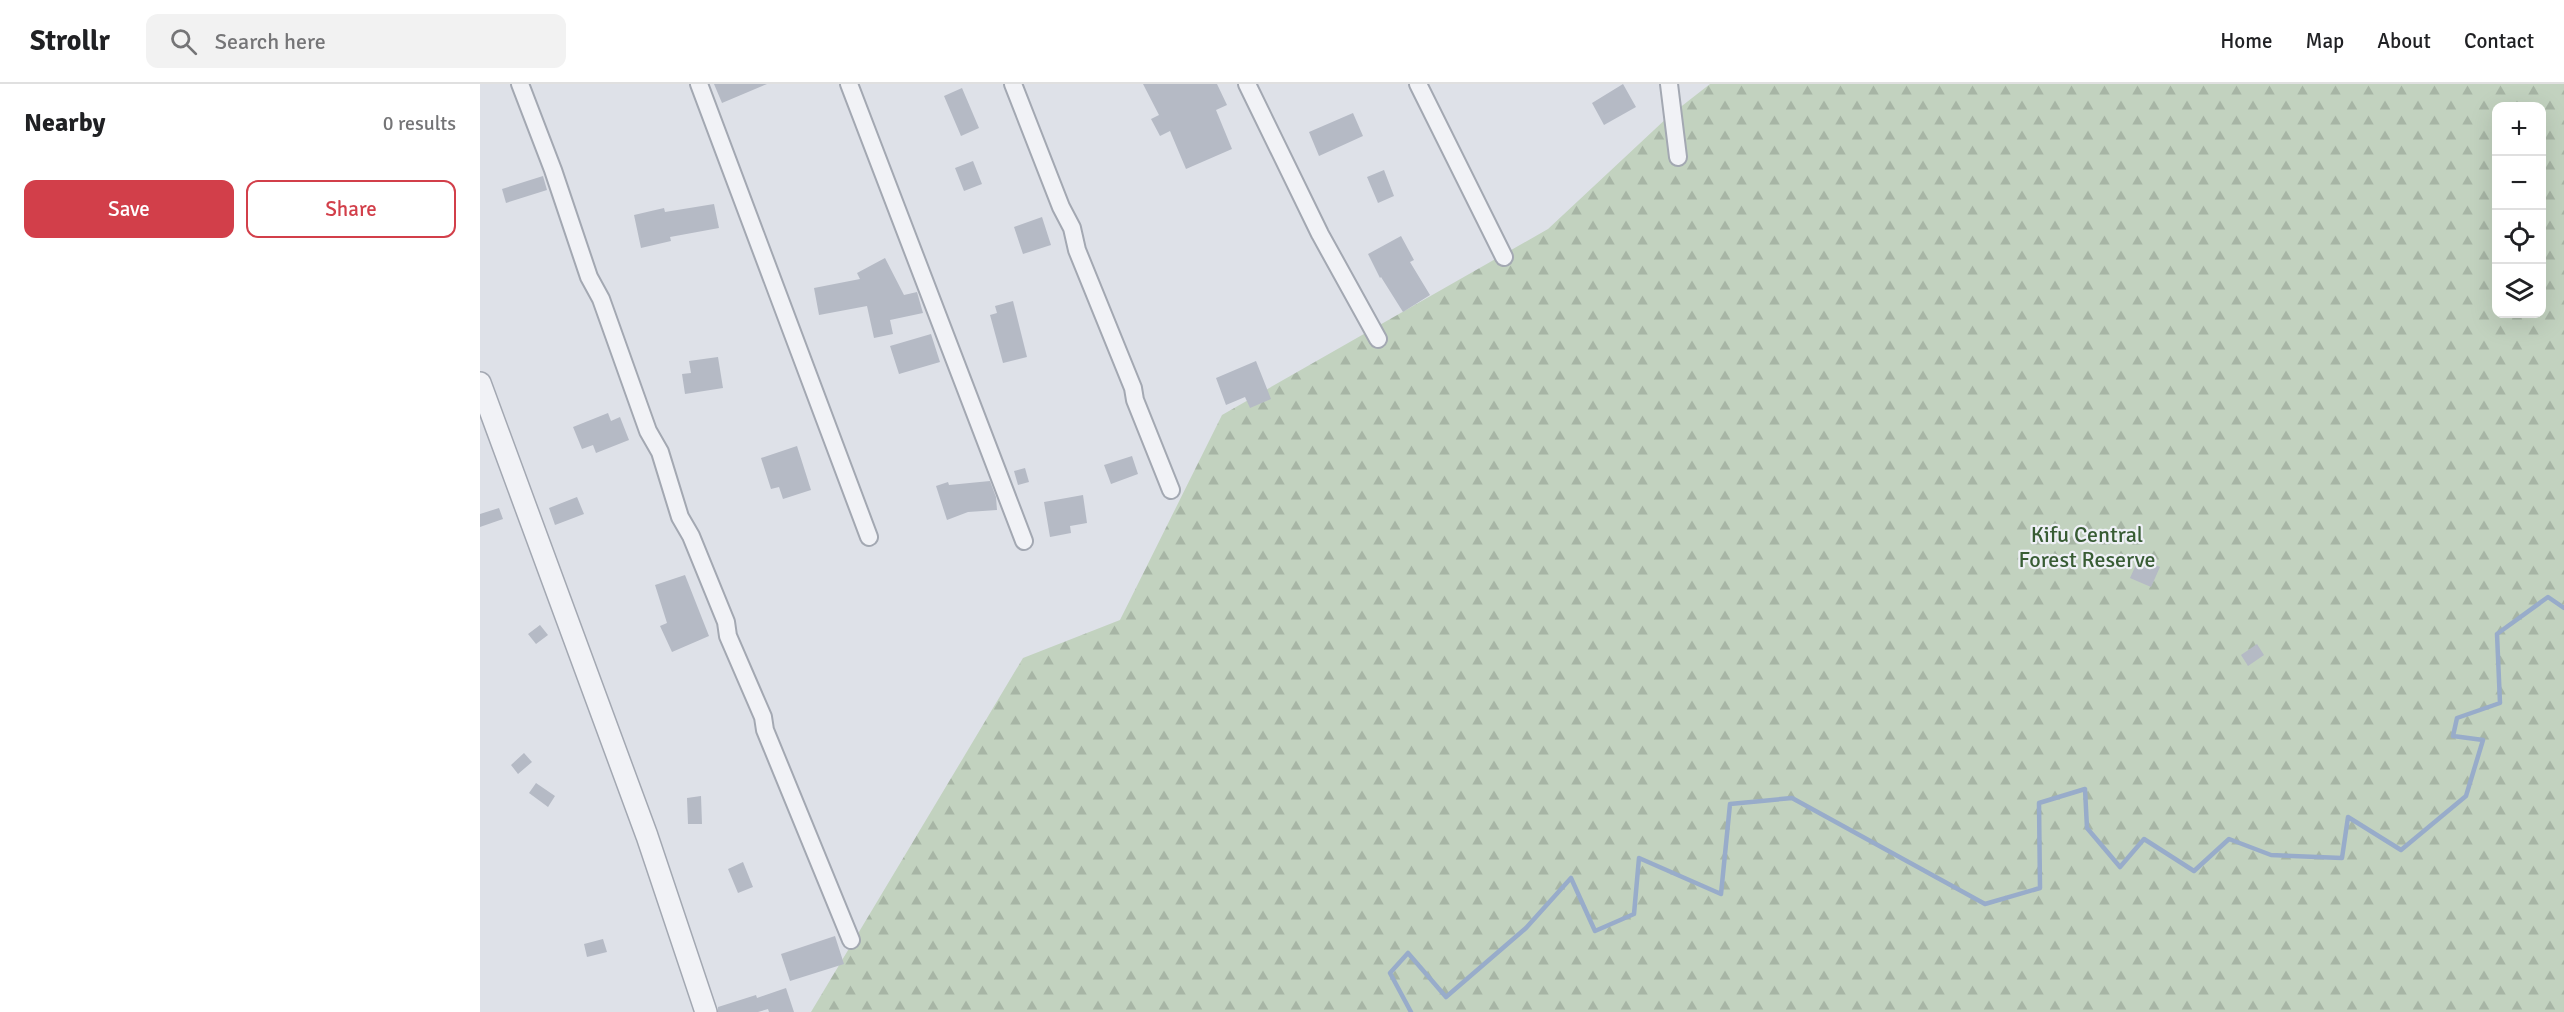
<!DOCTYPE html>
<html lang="en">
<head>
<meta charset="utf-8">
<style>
  body { margin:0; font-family:Signika,sans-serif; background:#f2f2f2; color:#202124 }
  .controls { position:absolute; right:18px; top:18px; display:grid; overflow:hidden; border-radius:12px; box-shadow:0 6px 24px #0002 }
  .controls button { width:54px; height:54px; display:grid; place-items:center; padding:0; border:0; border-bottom:2px solid #e0e0e0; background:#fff; color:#202124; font:30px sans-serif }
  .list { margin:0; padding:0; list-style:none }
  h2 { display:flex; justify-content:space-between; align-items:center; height:78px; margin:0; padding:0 24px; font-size:26px }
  h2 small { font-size:20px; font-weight:400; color:#757577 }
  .actions { display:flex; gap:12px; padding:18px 24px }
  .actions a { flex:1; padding:14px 0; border:2px solid #d23f4a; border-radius:12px; text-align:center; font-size:21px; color:#d23f4a }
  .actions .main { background:#d23f4a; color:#fff }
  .icon { flex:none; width:33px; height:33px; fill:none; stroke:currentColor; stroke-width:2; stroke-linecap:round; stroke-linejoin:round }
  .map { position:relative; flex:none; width:2084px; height:928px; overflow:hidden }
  header { display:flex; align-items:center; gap:36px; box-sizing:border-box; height:84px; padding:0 30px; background:#fff; border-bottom:2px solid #e0e0e0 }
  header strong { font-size:28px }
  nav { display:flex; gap:33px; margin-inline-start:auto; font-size:21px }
  .search { width:420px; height:54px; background:#f2f2f2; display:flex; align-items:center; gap:15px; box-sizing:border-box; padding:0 21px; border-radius:12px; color:#757577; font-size:22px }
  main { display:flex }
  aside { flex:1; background:#fff }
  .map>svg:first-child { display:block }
</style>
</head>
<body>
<header>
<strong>Strollr</strong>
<div class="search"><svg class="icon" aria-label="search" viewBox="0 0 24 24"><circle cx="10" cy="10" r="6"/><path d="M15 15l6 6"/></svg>Search here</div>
<nav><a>Home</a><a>Map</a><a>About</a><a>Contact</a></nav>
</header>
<main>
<aside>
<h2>Nearby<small>0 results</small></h2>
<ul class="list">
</ul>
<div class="actions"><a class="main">Save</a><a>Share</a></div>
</aside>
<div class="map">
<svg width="2084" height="928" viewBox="0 0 2084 928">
  <defs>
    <pattern id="forest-firs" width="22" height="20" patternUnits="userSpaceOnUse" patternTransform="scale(1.5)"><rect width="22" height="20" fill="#c2d2bf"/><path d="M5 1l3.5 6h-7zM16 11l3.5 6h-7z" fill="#a7b5a5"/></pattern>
  </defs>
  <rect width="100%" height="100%" fill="#dee1e8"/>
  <!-- forest -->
  <path fill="url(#forest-firs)" fill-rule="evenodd" d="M1230 0H2084V928H331L543 574 640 536 742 331 1068 145 1189 32ZM2016 22H2062V230H2016Z"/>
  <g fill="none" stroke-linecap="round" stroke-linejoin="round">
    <!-- stream -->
    <path stroke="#98acca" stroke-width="4.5" d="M931 928 910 889 928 869 966 913 1046 844 1091 794 1115 847 1154 830 1159 774 1241 810 1250 720 1312 714 1505 820 1560 804 1559 719 1605 705 1607 744 1640 783 1664 755 1714 787 1749 755 1791 771 1862 774 1868 733 1921 766 1986 712 2003 656 1973 652 1977 634 2020 619 2017 550 2068 513 2084 524"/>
  </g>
  <!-- building -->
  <path fill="#b5bac5" d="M234 0H287L242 19Z
    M663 0H737L747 21 736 26 752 65 706 85 690 47 680 52 671 35 679 31Z
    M1143 0 1156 23 1124 41 1112 19Z
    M482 4 499 44 481 52 464 12Z
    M873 29 883 52 839 72 829 48Z
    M493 77 502 100 484 107 475 84Z
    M904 86 914 112 898 119 887 93Z
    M63 92 67 106 26 119 22 105Z
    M234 120 239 144 190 153 191 157 161 164 154 131 184 124 185 128Z
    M562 133 571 161 543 170 534 143Z
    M921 152 934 176 930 178 950 211 923 228 901 193 900 194 888 170Z
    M405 174 424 211 437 208 443 229 410 236 413 250 394 254 387 222 339 231 334 204 380 195 377 189Z
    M533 217 547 273 523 279 510 231 517 229 515 222Z
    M451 250 460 278 419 290 410 262Z
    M238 273 243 304 205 310 202 290 211 289 209 277Z
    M776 277 791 315 770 324 765 313 746 321 736 294Z
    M128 329 131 337 140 333 149 356 116 369 113 361 102 365 93 343Z
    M317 362 331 406 303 415 299 403 291 405 281 374Z
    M652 372 658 390 631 400 624 381Z
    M545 384 549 398 538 401 534 387Z
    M510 397 516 413 517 426 488 428 467 436 456 402 468 398 469 401Z
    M603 411 607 439 590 442 591 449 570 453 564 418Z
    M97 413 104 430 75 441 69 424Z
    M19 424 23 435 0 443V430Z
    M1659 474 1680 483 1671 503 1650 494Z
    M205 491 229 552 192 568 180 542 187 539 175 501Z
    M60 541 68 551 56 560 48 550Z
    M1777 560 1784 571 1768 582 1761 571Z
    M44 669 52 678 38 690 31 681Z
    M56 699 75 712 68 723 49 709Z
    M221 712 222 740H208L207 714Z
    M263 778 273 803 258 809 248 785Z
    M355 852 364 880 310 897 301 870Z
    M123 855 127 868 107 873 104 860Z
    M306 904 314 928H289L288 925 278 928H238V923L276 911 277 914Z"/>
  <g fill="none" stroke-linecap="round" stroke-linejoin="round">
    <defs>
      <path id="minor" d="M40 0 73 86 109 193 121 215 168 347 180 368 200 433 211 452 246 538 248 552 283 633 285 646 371 856
        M219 0 389 453
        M369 0 544 457
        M533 0 581 123 592 144 597 166 653 304 655 316 691 406
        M767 0 840 150 898 255
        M938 0 1024 173
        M1189 0 1198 73"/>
      <path id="tertiary" d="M0 299 167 752 226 928"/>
    </defs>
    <!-- minor casing -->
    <use href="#minor" stroke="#a3a8b2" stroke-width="20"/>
    <!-- tertiary casing -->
    <use href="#tertiary" stroke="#a3a8b2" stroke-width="24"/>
    <!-- minor -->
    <use href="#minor" stroke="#f1f2f6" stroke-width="16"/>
    <!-- tertiary -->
    <use href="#tertiary" stroke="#f1f2f6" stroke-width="21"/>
  </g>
  <g text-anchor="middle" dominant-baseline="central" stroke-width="4.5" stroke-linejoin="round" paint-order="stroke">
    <!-- park labels -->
    <g font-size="22" fill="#385c34" stroke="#eef0f6">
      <text x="1607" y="450">Kifu Central<tspan x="1607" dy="25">Forest Reserve</tspan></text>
    </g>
  </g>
</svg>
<div class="controls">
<button>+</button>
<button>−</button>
<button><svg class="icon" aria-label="locate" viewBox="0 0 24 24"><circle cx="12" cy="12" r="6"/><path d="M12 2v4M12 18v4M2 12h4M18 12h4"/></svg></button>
<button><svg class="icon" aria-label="layers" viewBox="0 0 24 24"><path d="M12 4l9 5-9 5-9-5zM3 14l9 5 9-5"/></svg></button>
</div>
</div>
</main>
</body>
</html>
